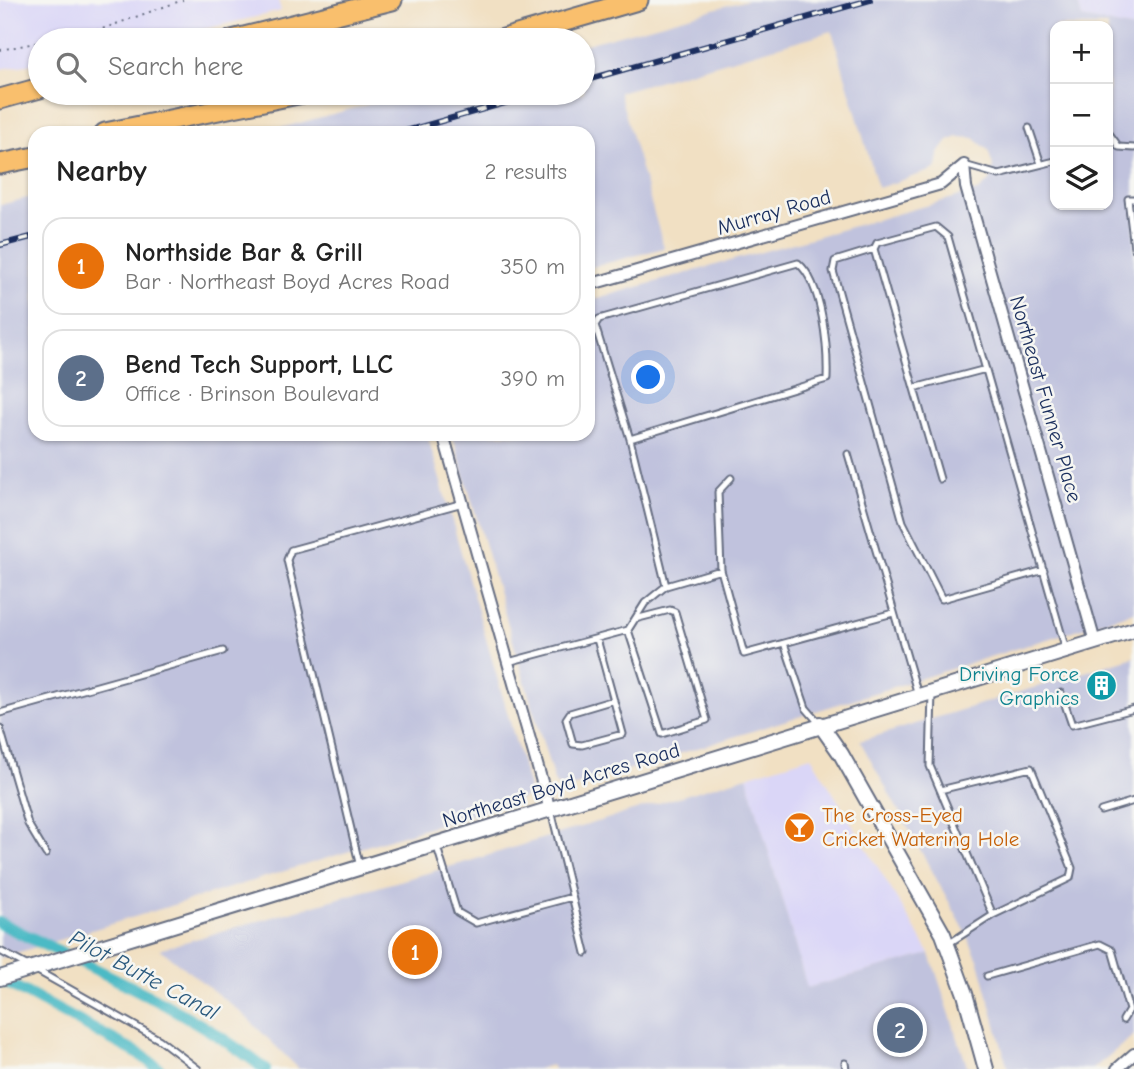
<!DOCTYPE html>
<html lang="en">
<head>
<meta charset="utf-8">
<style>
  body { margin:0; font-family:"Comic Neue",sans-serif; background:#f2f2f2; color:#222 }
  .controls { position:absolute; right:21px; top:21px; display:grid; overflow:hidden; border-radius:14px; box-shadow:0 2px 5px #0004 }
  .controls button { width:63px; height:63px; display:grid; place-items:center; padding:0; border:0; border-bottom:2px solid #e0e0e0; background:#fff; color:#222; font:35px sans-serif }
  .you { position:absolute; left:649px; top:378px; width:24px; height:24px; margin:-18px; border:5px solid #fff; border-radius:50%; background:#1a73e8; box-shadow:0 0 0 10px #1a73e833 }
  .badge { display:grid; place-items:center; width:46px; height:46px; border-radius:50%; background:#7c3aed; color:#fff; font-size:23px; font-weight:700 }
  .pin { position:absolute; translate:-50% -50%; border:4px solid #fff; box-shadow:0 2px 7px #0006 }
  .list { margin:0; padding:0; list-style:none }
  h2 { display:flex; justify-content:space-between; align-items:center; height:91px; margin:0; padding:0 28px; font-size:30px }
  h2 small { font-size:23px; font-weight:400; color:#767676 }
  .list li { display:grid; grid-template-columns:46px 1fr auto; gap:21px; align-items:center; box-sizing:border-box; height:98px; margin:0 14px 14px; padding:0 14px; border:2px solid #e0e0e0; border-radius:21px }
  .list b { display:block; font-size:26px; white-space:nowrap }
  .list p { margin:0; font-size:23px; white-space:nowrap; color:#767676 }
  .list em { font-size:23px; font-style:normal; color:#767676 }
  .icon { flex:none; width:38px; height:38px; fill:none; stroke:currentColor; stroke-width:2; stroke-linecap:round; stroke-linejoin:round }
  .map { position:relative; flex:none; width:1134px; height:1069px; overflow:hidden }
  .search { position:absolute; background:#fff; box-shadow:0 2px 5px #0004; left:28px; top:28px; width:567px; height:77px; display:flex; align-items:center; gap:18px; box-sizing:border-box; padding:0 24px; border-radius:38px; color:#767676; font-size:26px }
  .panel { position:absolute; background:#fff; box-shadow:0 2px 5px #0004; left:28px; top:126px; width:567px; height:315px; border-radius:21px }
  .map>svg:first-child { display:block }
</style>
</head>
<body>
<div class="map">
<svg width="1134" height="1069" viewBox="0 0 1134 1069">
  <rect width="100%" height="100%" fill="#f6f6f2"/>
  <filter id="ink" filterUnits="userSpaceOnUse"><feTurbulence type="fractalNoise" baseFrequency=".0143" numOctaves="2"/><feDisplacementMap in="SourceGraphic" scale="14" xChannelSelector="R" yChannelSelector="G"/><feConvolveMatrix kernelMatrix="1 2 1 2 8 2 1 2 1" color-interpolation-filters="sRGB"/></filter>
  <filter id="wash" filterUnits="userSpaceOnUse"><feTurbulence type="fractalNoise" baseFrequency=".00686" numOctaves="4" result="noise"/><feDisplacementMap in="SourceGraphic" scale="28" xChannelSelector="R" yChannelSelector="G"/><feGaussianBlur stdDeviation="1.57" result="paint"/><feColorMatrix in="noise" values="0 0 0 0 0 0 0 0 0 0 0 0 0 0 0 0 0 1.4 0 .05"/><feComposite in="paint" operator="in"/></filter>
  <g filter="url(#wash)">
    <rect width="100%" height="100%" fill="#f1e0c3"/>
    <!-- built -->
    <path fill="#dad6f7" d="M0 0H278L281 11 157 40H40V63L0 69Z
      M1077 0H1134V29L1082 18Z
      M811 756 930 954 807 988 747 776Z"/>
    <!-- industrial -->
    <path fill="#c0c2dd" fill-rule="evenodd" d="M747 0H1077L1082 18 1134 29V612L566 789 555 784 452 434H588V301L978 191 990 181 993 166 988 150 974 138 958 137 948 141 939 153 937 167 933 170 878 188 832 31 619 92 664 248 588 268V133H263L410 93H583V45ZM1055 26H1108V205H1055Z
      M35 196V434H427L529 788 524 798 0 958V205Z
      M1134 657V1035L1093 1069H1008L979 962 964 929 860 741Z
      M747 776 807 988 930 954 968 1069H554L552 1065 537 1069H299L243 1014 160 949 473 860Z"/>
    <g fill="none" stroke-linecap="round" stroke-linejoin="round">
      <!-- canal -->
      <path stroke="#4cbac5" stroke-width="12" d="M0 923C89 967 186 1007 265 1069
        M0 979 141 1055 159 1069"/>
    </g>
  </g>
  <g filter="url(#ink)">
    <g fill="none" stroke-linecap="round" stroke-linejoin="round">
      <defs>
        <path id="service" d="M1029 128 1041 164
          M1108 132 1119 147 1134 148
          M964 165 999 175 1055 161
          M1134 199H1128L1134 248
          M874 249 835 261 833 271 903 522 942 599 1044 570
          M914 388 986 369
          M848 454 918 695
          M940 479 874 249 877 243 936 227 948 237 1066 650
          M721 570 718 492 731 478
          M666 586 721 570 744 654 893 613
          M628 630 662 734 707 720 675 612 670 610 635 619
          M597 639 623 734 582 745 573 744 566 719 570 713 614 700
          M784 643 806 708 819 723
          M508 662 628 630 645 603 666 586 630 439 827 379C828 348 823 284 798 263L599 319 595 325 630 439
          M932 692 930 766 993 915 1070 878 1072 868 1031 768 940 790
          M1061 693 1072 725 1134 709
          M0 713 223 651
          M0 728 28 824 46 854
          M551 810 586 953
          M1101 811 1134 801
          M437 847 457 912 476 923 572 897
          M360 867 287 560 291 550 463 503
          M948 944 993 915
          M0 951 28 966
          M36 970 160 1040 198 1069
          M987 976 1100 944 1112 950 1129 1010 1123 1020
          M845 1063 846 1069"/>
        <path id="minor" d="M964 165 966 187 1095 642
          M588 285 941 184 964 165
          M443 434 550 810
          M1117 1069 1134 1054"/>
        <path id="tertiary" d="M820 724 841 754 943 934 965 994 986 1069
          M0 978 1134 630"/>
        <path id="trunk" d="M232 40 392 0
          M500 40 638 0
          M0 99 40 88
          M105 133 303 93
          M0 164 35 157"/>
      </defs>
      <!-- service casing -->
      <use href="#service" stroke="#666d81" stroke-width="9"/>
      <!-- minor casing -->
      <use href="#minor" stroke="#666d81" stroke-width="14"/>
      <!-- tertiary casing -->
      <use href="#tertiary" stroke="#666d81" stroke-width="18"/>
      <!-- trunk casing -->
      <use href="#trunk" stroke="#666d81" stroke-width="23"/>
      <!-- path -->
      <path stroke="#666d81" stroke-width="2" stroke-dasharray="2 5" stroke-linecap="butt" d="M48 40 102 29 183 0
        M0 50 40 42"/>
      <!-- service -->
      <use href="#service" stroke="#fff" stroke-width="5"/>
      <!-- minor -->
      <use href="#minor" stroke="#fff" stroke-width="10"/>
      <!-- tertiary -->
      <use href="#tertiary" stroke="#fff" stroke-width="14"/>
      <!-- trunk -->
      <use href="#trunk" stroke="#f9bf6d" stroke-width="19"/>
      <defs>
        <path id="rail" d="M583 81 870 0
          M399 133 541 93
          M0 245 35 236"/>
      </defs>
      <!-- rail casing -->
      <use href="#rail" stroke="#1b2f5e" stroke-width="6"/>
      <!-- rail -->
      <use href="#rail" stroke="#f6f6f2" stroke-width="3.5" stroke-dasharray="10" stroke-linecap="butt"/>
    </g>
  </g>
  <!-- icons -->
  <defs>
    <symbol id="building-disc" viewBox="-11 -11 22 22"><circle r="9.5" fill="#0f9aa8" stroke="#f6f6f2"/><path d="M-4-6H4V6H1V3H-1V6H-4ZM-2.5-4.3h1.7v1.8h-1.7ZM.8-4.3h1.7v1.8H.8ZM-2.5-1h1.7V.8h-1.7ZM.8-1h1.7V.8H.8Z" fill="#fff"/></symbol>
    <symbol id="bar-disc" viewBox="-11 -11 22 22"><circle r="9.5" fill="#e8710a" stroke="#f6f6f2"/><path d="M-6-5H6L.8 .8V4.5H3.5V6h-7V4.5H-.8V.8Z" fill="#fff"/></symbol>
  </defs>
  <g fill-rule="evenodd">
    <use href="#building-disc" x="1084" y="668" width="35" height="35"/>
    <use href="#bar-disc" x="782" y="810" width="35" height="35"/>
  </g>
  <g text-anchor="middle" dominant-baseline="central" stroke-width="5" stroke-linejoin="round" paint-order="stroke">
    <!-- street labels -->
    <g font-size="21" fill="#1b2f5e" stroke="#f6f6f2">
      <text transform="translate(774 212) rotate(-16)">Murray Road</text>
      <text transform="translate(1046 399) rotate(74)">Northeast Funner Place</text>
      <text transform="translate(561 785) rotate(-17)">Northeast Boyd Acres Road</text>
    </g>
    <!-- culture labels -->
    <g font-size="21" fill="#0d838f" stroke="#f6f6f2" text-anchor="end">
      <text x="1079" y="674">Driving Force<tspan x="1079" dy="24">Graphics</tspan></text>
    </g>
    <!-- food labels -->
    <g font-size="21" fill="#c56008" stroke="#f6f6f2" text-anchor="start">
      <text x="822" y="815">The Cross-Eyed<tspan x="822" dy="24">Cricket Watering Hole</tspan></text>
    </g>
    <!-- water labels -->
    <g font-size="23" font-style="italic" fill="#2a597d" stroke="#f6f6f2">
      <text transform="translate(144 975) rotate(28)">Pilot Butte Canal</text>
    </g>
  </g>
</svg>
<div class="controls">
<button>+</button>
<button>−</button>
<button><svg class="icon" aria-label="layers" viewBox="0 0 24 24"><path d="M12 4l9 5-9 5-9-5zM3 14l9 5 9-5"/></svg></button>
</div>
<div class="you"></div>
<div class="pin badge" style="left:415px;top:952px;background:#e8710a">1</div>
<div class="pin badge" style="left:900px;top:1030px;background:#5c6f8a">2</div>
<div class="search"><svg class="icon" aria-label="search" viewBox="0 0 24 24"><circle cx="10" cy="10" r="6"/><path d="M15 15l6 6"/></svg>Search here</div>
<section class="panel">
<h2>Nearby<small>2 results</small></h2>
<ul class="list">
<li><span class="badge" style="background:#e8710a">1</span><div><b>Northside Bar &amp; Grill</b><p>Bar · Northeast Boyd Acres Road</p></div><em>350 m</em></li>
<li><span class="badge" style="background:#5c6f8a">2</span><div><b>Bend Tech Support, LLC</b><p>Office · Brinson Boulevard</p></div><em>390 m</em></li>
</ul>
</section>
</div>
</body>
</html>
